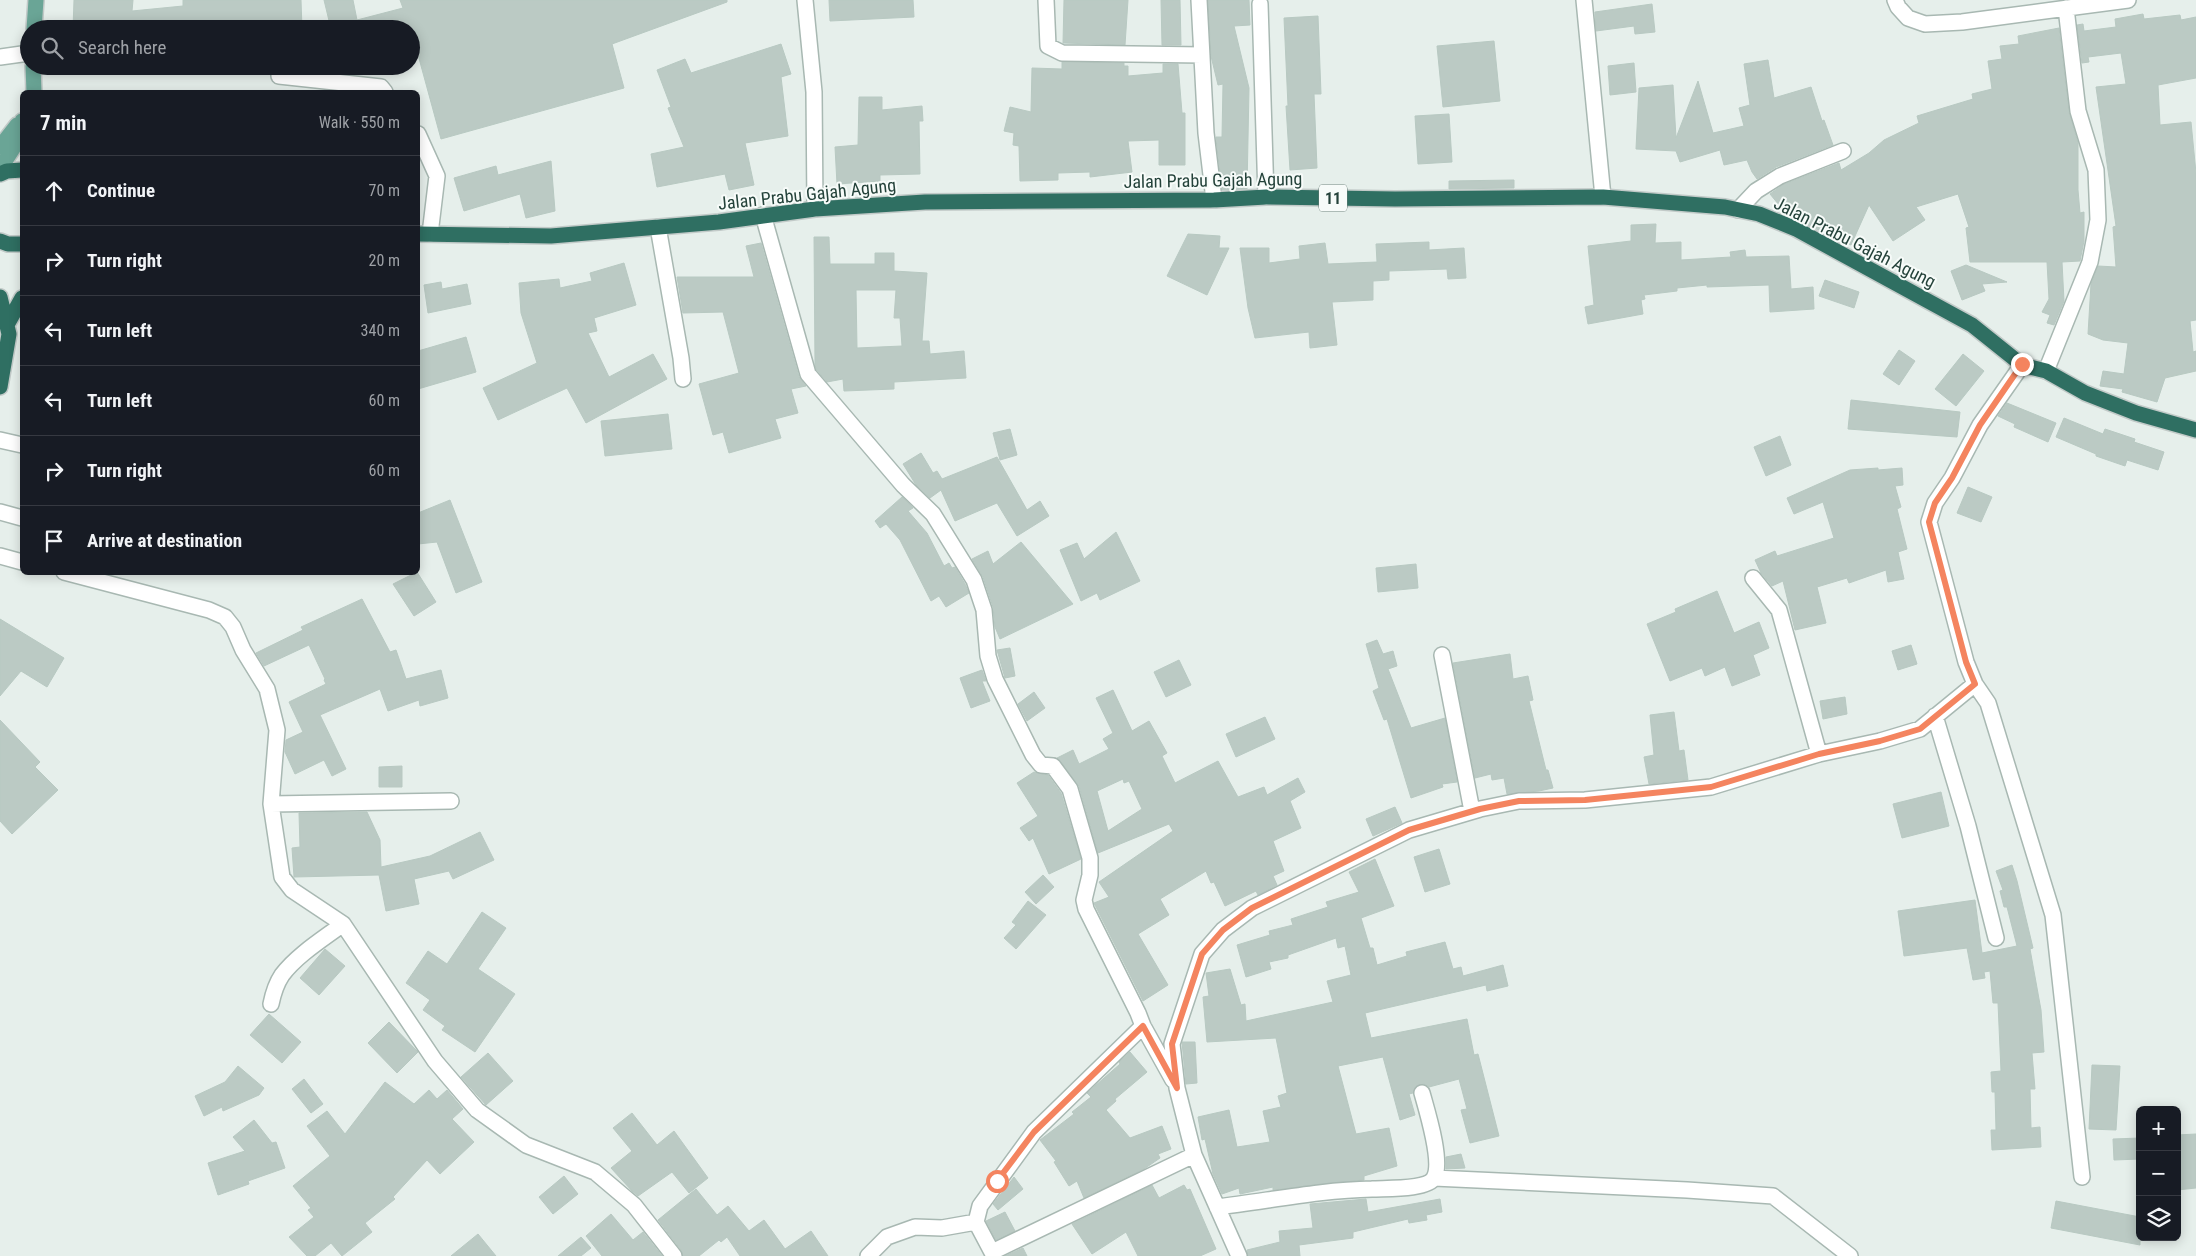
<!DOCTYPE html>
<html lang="en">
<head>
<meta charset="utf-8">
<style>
  body { margin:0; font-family:"Roboto Condensed",sans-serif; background:#242831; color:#f1f3f6 }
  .controls { position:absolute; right:15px; bottom:15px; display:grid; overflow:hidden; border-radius:8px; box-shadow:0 2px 12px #0003 }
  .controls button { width:45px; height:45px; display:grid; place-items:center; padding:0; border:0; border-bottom:1px solid #363941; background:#171b24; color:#f1f3f6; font:25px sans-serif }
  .stop { position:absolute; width:15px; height:15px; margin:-11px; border:4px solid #f4845f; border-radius:50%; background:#fff }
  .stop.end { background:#f4845f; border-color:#fff; box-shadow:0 1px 5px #0008 }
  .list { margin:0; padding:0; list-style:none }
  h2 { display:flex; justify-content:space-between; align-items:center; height:65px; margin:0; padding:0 20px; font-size:21px }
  h2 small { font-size:16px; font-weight:400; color:#9ea1a6 }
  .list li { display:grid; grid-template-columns:32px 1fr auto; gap:15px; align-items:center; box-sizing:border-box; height:70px; padding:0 20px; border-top:1px solid #363941 }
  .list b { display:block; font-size:19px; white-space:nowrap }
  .list em { font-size:16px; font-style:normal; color:#9ea1a6 }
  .icon { flex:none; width:28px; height:28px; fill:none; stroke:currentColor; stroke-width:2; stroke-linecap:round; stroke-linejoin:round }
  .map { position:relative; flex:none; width:2196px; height:1256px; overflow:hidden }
  .search { position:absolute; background:#171b24; box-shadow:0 2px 12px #0003; left:20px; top:20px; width:400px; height:55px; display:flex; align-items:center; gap:12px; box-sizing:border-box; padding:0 18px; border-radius:28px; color:#9ea1a6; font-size:19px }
  .panel { position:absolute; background:#171b24; box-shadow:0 2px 12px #0003; left:20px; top:90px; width:400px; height:485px; border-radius:8px }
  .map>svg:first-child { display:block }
</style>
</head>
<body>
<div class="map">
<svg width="2196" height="1256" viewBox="0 0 2196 1256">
  <rect width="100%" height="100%" fill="#e6efeb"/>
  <!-- building -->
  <path fill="#bbcac4" stroke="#b8c9c2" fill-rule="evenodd" d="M74 0H133L132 11 183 6V0H301L302 29H73Z
    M324 0H353L357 20 403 8 400 0H727V2L612 44 624 88 441 139 411 29H331Z
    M829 0H913L914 17 830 21Z
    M1064 0H1128L1125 45 1063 43Z
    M1161 0H1180L1181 45H1162Z
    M1208 0H1249L1250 25 1234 26 1249 88 1247 189 1222 190 1216 139V137H1222L1223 84 1218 85 1211 56Z
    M1652 4 1655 32 1635 34 1634 26 1596 31 1595 12Z
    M2143 14 2144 19 2180 15 2181 20 2196 17V78L2158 85 2160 125 2191 122 2196 173V320L2190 321 2193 352 2196 351V371L2165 378 2157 402 2122 392 2123 389 2100 386 2103 371 2124 374 2128 343 2103 340 2088 334 2091 284 2098 266 2116 267 2113 227 2116 226 2096 87 2126 84 2121 53 2088 57 2089 62 2082 63 2077 25 2083 24 2084 31 2116 27 2115 19Z
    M1318 16 1321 94H1314L1317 168 1290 170 1286 106H1288L1284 18Z
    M2059 28 2069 112 2078 143V190L2080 213 2084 212V241L2080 261 2062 262 2064 301 2054 325 2047 323 2050 315 2042 312 2049 299 2047 262H1970L1966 228 1969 227 1958 194 1916 207 1925 220 1893 241 1869 205 1851 245 1788 216 1770 194 1784 184 1839 163 1841 170 1869 153 1884 140 1919 123 1917 116 1973 99 1972 94 1992 89 1988 61 2002 59 2000 46 2019 44 2018 36Z
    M1494 41 1500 101 1443 107 1437 46Z
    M781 44 791 74 781 77 788 136 745 143 754 185 729 190 725 174 657 187 651 154 684 147 668 108 671 107 657 70 685 59 691 73Z
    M1768 60 1774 98 1811 87 1822 121 1824 120 1833 145 1776 167 1757 179 1752 172 1747 160 1724 165 1720 150 1680 162 1676 151 1636 149 1639 88 1673 85 1676 138 1698 81 1713 133 1744 126 1739 108 1750 105 1744 64Z
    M1062 62 1124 63V66H1128V76L1163 73V64H1178L1182 113H1185V165H1159V140L1128 141 1132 172 1090 177V172L1058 173V180L1020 181 1019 146 1013 145 1014 133 1004 131 1010 107 1031 112 1032 68 1062 69Z
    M1634 63 1636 92 1610 95 1608 66Z
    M859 97H882V110L922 106 923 121H919L920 174 880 175V181L837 184 835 147 858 145Z
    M1449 114 1452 162 1418 164 1415 116Z
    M551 161 555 211 526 218 520 194 464 211 454 178 496 166 498 175Z
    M1514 180V188L1449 189V181Z
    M1656 224 1655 243 1681 242V260L1731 257 1730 252 1745 250 1746 257 1789 256 1791 289 1813 287 1814 309 1770 312 1769 285 1707 287V285L1677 288V291L1644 295 1645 299 1641 300 1643 314 1588 324 1585 307 1594 305 1588 246 1631 241V225Z
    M1188 234 1220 236 1219 248H1229L1207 295 1167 276Z
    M814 237H829L830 264H875V253H894V271L927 273 922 341H929L930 354 964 351 966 378 894 382V389L844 391 843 379 827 382 816 369 815 364ZM856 290H896L894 318H900L902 346 857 348Z
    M1429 242V250L1464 248 1466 278 1448 279 1447 269 1389 271V280L1373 281V300L1332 302 1337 345 1310 348 1309 332 1255 338 1248 308 1240 248H1269V263L1300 259 1299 246 1325 243 1328 264 1377 262 1376 244Z
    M761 243 799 377 806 386 791 389 798 413 775 419 781 438 729 453 723 432 713 435 699 384 739 373 723 312 683 313 677 277H754L746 246Z
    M624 263 636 305 594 318 597 331 588 333 609 377 653 354 667 379 586 423 567 388 498 420 483 388 537 363 521 313 519 283 559 279 560 288 592 281 590 273Z
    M1966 265 2007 282 1982 284 1985 291 1962 300 1951 271Z
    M1825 280 1859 292 1854 308 1819 296Z
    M441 282 442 289 467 284 471 304 428 313 424 285Z
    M466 337 476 372 418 389V351Z
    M1899 350 1915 361 1899 385 1883 374Z
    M1963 354 1984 371 1956 406 1935 389Z
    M1851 400 1960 412 1957 437 1848 429Z
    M2007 403 2056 423 2048 442 2014 427 2015 424 1998 416Z
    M668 414 672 449 605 456 601 421Z
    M2064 418 2103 434 2105 429 2135 439 2134 442 2164 452 2158 470 2127 460 2125 466 2096 456V454L2056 437Z
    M1010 429 1017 455 1000 460 993 433Z
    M1780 436 1791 465 1766 476 1754 447Z
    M921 453 933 473 937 471 942 479 997 457 1027 510 1040 501 1049 516 1017 536 997 503 955 521 941 490 930 498 916 485 903 464Z
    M1878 468V470L1902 468 1903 485 1895 486 1901 507 1897 509 1907 549 1898 552 1904 579 1888 582 1886 570 1849 583 1847 578 1817 587 1826 623 1795 630 1783 581 1772 586 1761 573 1755 560 1775 551 1777 556 1834 538 1823 502 1794 514 1787 498 1850 470Z
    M1968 487 1992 497 1981 522 1957 513Z
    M902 497 913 508 908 511 927 533 944 566 949 563 952 568 955 567 965 584 969 593 946 607 939 596 931 601 900 540 886 524 880 528 875 521Z
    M450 500 482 582 456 593 437 542 418 544V513Z
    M1116 532 1140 581 1100 600 1097 593 1081 601 1060 550 1077 543 1084 559Z
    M1021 542 1073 604 1000 639 995 627 993 607 983 577 972 559 988 551 993 564Z
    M1416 564 1418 588 1378 592 1376 568Z
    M417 572 436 602 414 616 393 584Z
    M1717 591 1734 633 1759 622 1769 648 1753 655 1760 675 1732 686 1725 667 1705 676 1702 668 1670 681 1647 624 1676 612 1675 609Z
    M362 599 390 652 396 650 406 679 441 670 448 698 420 706 419 700 388 711 380 689 320 715 346 769 332 776 324 760 295 774 285 752 286 740 303 732 289 702 326 684 324 680 325 679 309 645 264 666 256 653 303 630 301 627Z
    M0 619 64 658 47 687 21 671 0 696Z
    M1377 640 1383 654 1393 651 1397 666 1388 669 1411 728 1445 718 1457 782 1442 784 1443 787 1411 798 1387 719 1384 720 1373 691 1379 688 1366 644Z
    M1911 645 1917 664 1898 670 1892 651Z
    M1010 648 1015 676 1005 678 997 650Z
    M1510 654 1513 679 1528 676 1533 700 1529 701 1546 770H1548L1553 788 1539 791 1507 794 1504 778 1492 780 1491 774 1475 778 1453 663Z
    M1179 660 1191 685 1166 697 1154 672Z
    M982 670 986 681H982L990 701 971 708 960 678Z
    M1113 690 1132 731 1149 721 1167 753 1162 756 1175 783 1218 761 1238 797 1264 787 1267 795 1298 778 1305 792 1290 801 1301 828 1273 841 1284 871 1273 876 1277 885 1258 895 1256 891 1225 906 1214 882 1211 883 1206 871 1160 899 1169 915 1138 934 1168 985 1143 1001 1094 903 1109 897 1099 882 1173 831 1169 824 1098 853 1079 786 1057 758 1073 750 1079 764 1109 749 1103 739 1113 733 1096 698ZM1123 779 1124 783 1129 781 1142 809 1108 831 1097 791Z
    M1034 692 1045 708 1027 721 1018 704Z
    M1845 697 1847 714 1823 719 1820 701Z
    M1674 712 1679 751 1684 750 1688 780 1649 784 1644 757 1654 755 1650 715Z
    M1265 717 1275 739 1236 757 1226 734Z
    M0 720 40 762 35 767 58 790 12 834 0 821Z
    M402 766V787H379V767Z
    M1034 772 1048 775 1061 793 1081 859 1049 874 1033 838 1029 841 1020 828 1038 816 1017 783Z
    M1941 792 1949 826 1902 838 1893 804Z
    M1395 807 1402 823 1373 836 1366 819Z
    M367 812 380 840 381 867 430 856 480 832 494 860 453 879 449 871 414 879 419 904 386 911 379 875 294 877 292 848 300 847 299 813Z
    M1439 849 1450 884 1425 892 1414 857Z
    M1375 859 1394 906 1361 918 1370 948H1373L1377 965 1407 956 1406 952 1445 942 1453 969 1461 967 1463 976 1503 965 1508 986 1487 991 1486 985 1365 1013 1371 1038 1467 1019 1474 1055 1478 1054 1499 1136 1470 1143 1461 1110 1467 1109 1459 1079 1429 1087 1424 1084 1416 1086 1413 1093 1409 1094 1415 1115 1400 1120 1383 1057 1338 1066 1356 1134 1389 1128 1397 1166 1364 1176V1180L1273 1190V1187L1240 1194 1239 1188 1222 1194 1213 1174 1205 1139 1202 1140 1198 1117 1229 1110 1237 1147 1270 1142 1263 1111 1281 1107 1278 1096 1287 1093 1276 1038 1207 1042 1203 997 1209 996 1206 973 1230 969 1241 1005 1245 1004 1246 1021 1333 1002 1327 981 1351 975 1345 946 1338 948 1336 938 1288 955V958L1269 962 1271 969 1246 977 1237 945 1270 935 1269 931 1293 925 1291 919 1328 907 1326 902 1359 892 1349 872Z
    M2012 865 2017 881 2033 948 2030 949 2041 1010 2044 1052 2032 1053 2035 1089H2030L2031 1128 2040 1127 2041 1147 1992 1150 1991 1130H1996L1995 1092H1992L1991 1072 2001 1071 1998 1003H1993L1990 971 1984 972 1985 978 1973 980 1967 948 1904 956 1898 911 1975 900 1982 953 2017 946 2007 907H2004L2000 891 2003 890 1996 871Z
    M1043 875 1054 887 1036 904 1025 892Z
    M1028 901 1046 915 1016 949 1004 938 1016 925 1012 922Z
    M482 912 506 928 478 969 515 994 475 1052 442 1030 445 1026 423 1010 430 1000 406 983 428 951 447 964Z
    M325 949 345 966 319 995 300 978Z
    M269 1014 301 1042 282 1063 250 1035Z
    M389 1022 418 1052 397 1073 368 1043Z
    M1182 1042H1195L1197 1083 1186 1084Z
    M1130 1052 1147 1072 1115 1099 1116 1101 1106 1110 1130 1138 1162 1126 1171 1149 1158 1154 1160 1158 1144 1169 1084 1198 1077 1181 1069 1186 1054 1162 1056 1161 1040 1140 1074 1114 1072 1112 1091 1097 1087 1093 1120 1064 1119 1062Z
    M488 1053 513 1081 486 1105 461 1077Z
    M2092 1065 2120 1066 2116 1130 2089 1129Z
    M238 1066 264 1088 259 1095 223 1111 222 1107 204 1116 195 1096 225 1082Z
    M304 1079 323 1104 311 1113 292 1089Z
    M385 1082 414 1104 429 1090 437 1099 447 1090 463 1109 452 1119 474 1142 440 1174 427 1160 393 1197 395 1199 365 1223 372 1232 342 1256 331 1243 315 1256H307L289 1237 314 1217 308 1210 311 1208 293 1186 330 1156 307 1126 327 1111 345 1134Z
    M632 1113 657 1145 674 1131 708 1178 689 1193 672 1172 638 1196 632 1191 611 1168 632 1151 613 1128Z
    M254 1120 272 1143 276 1142 285 1168 248 1181 249 1184 218 1195 208 1163 245 1151 233 1137Z
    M2196 1134V1188L2177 1190V1135Z
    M2140 1138V1159L2114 1160 2113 1139Z
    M1461 1154 1465 1168 1446 1169V1157Z
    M564 1176 578 1194 553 1214 539 1197Z
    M1014 1177 1023 1189 998 1210 993 1204Z
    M1152 1185 1159 1198 1184 1185 1187 1190 1190 1189 1216 1249 1200 1256H1138L1126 1232 1092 1254 1072 1224Z
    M696 1189 717 1215 728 1206 749 1231 764 1220 785 1249 811 1231 828 1256H740L727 1237 721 1242 719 1240 699 1256H683L681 1250 658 1220Z
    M1366 1199 1368 1212 1440 1199 1442 1212 1426 1215 1427 1220 1409 1223 1408 1219 1353 1232V1238L1299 1245 1300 1256H1248L1247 1250 1280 1242 1279 1231 1313 1228 1310 1204Z
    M2056 1201 2140 1217V1245L2051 1228Z
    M1005 1212 1015 1231 996 1240 986 1221Z
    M611 1214 633 1240 643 1232 662 1256H602L586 1236Z
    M478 1234 496 1256H451Z
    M581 1237 591 1248 581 1256H558Z
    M1023 1248 1027 1256H1005Z"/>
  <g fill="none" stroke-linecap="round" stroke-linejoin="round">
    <defs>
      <path id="minor" d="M805 0 814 92 815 209
        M1046 0 1048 46 1062 53 1202 55
        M1199 0 1206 133 1214 200
        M1584 0 1603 197
        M1895 0 1898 7 1908 18 1925 24 1962 22 2128 0
        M1260 4 1266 197
        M0 57 29 53
        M279 76 381 87 385 92
        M418 134 437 176 430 234
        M1738 210 1756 191 1780 176 1843 151
        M763 215 808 374 903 485 933 514 974 580 984 610 988 656 995 679 1033 755 1041 765 1053 766 1070 789 1090 858V875L1084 900 1086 909 1138 1013 1143 1026 1173 1080
        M658 227 681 358 683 379
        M2046 371 2090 262 2098 220 2096 170 2078 111 2066 8
        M0 440 22 445
        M0 512 22 518
        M0 556 22 562
        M64 572 209 610 225 617 233 627 243 650 267 689 277 730 271 804 282 877 292 890 343 924 435 1061 477 1110 526 1145 595 1172 634 1205 674 1256
        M1753 578 1779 610 1819 754
        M1442 655 1472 811
        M1975 684 1988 703 2053 915 2082 1177
        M1935 716 1968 826 1996 938
        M271 804 451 801
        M271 1004C273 994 276 984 282 975 297 955 323 939 343 924
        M1434 1178 1687 1190 1773 1196 1850 1256
        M1217 1207C1268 1201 1320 1190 1372 1189 1385 1188 1427 1190 1434 1178 1443 1162 1427 1111 1422 1093
        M992 1252 1194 1155
        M868 1256 887 1237 915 1227 942 1228 976 1222
        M994 1256 976 1222 980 1206 1034 1132 1143 1026
        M1239 1256 1194 1155 1177 1088 1172 1044 1202 954 1223 930 1252 908 1409 830 1480 809 1519 801 1585 800 1711 787 1819 754 1880 741 1920 729 1975 684 1966 662 1929 522 1935 503 1952 478 1980 425 2022 365"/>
      <path id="major" d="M34 29 36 0
        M33 66 34 92
        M0 147 17 125
        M0 169 14 147 22 121"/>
      <path id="highway" d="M0 174 7 171 22 170
        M418 234 551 236 719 222 815 209 925 202 1214 200 1266 197 1395 199 1603 197 1725 207 1759 214 1796 229 1972 325 2022 365 2046 371 2085 393 2136 413 2196 430
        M0 241 8 244H22
        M0 297 9 334 0 387
        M8 323 22 298"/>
    </defs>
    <!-- minor casing -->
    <use href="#minor" stroke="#a8b8b2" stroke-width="18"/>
    <!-- major casing -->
    <use href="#major" stroke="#c2cac8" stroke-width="18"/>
    <!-- highway casing -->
    <use href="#highway" stroke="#c2cac8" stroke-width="18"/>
    <!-- minor -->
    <use href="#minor" stroke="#fff" stroke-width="15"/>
    <!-- major -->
    <use href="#major" stroke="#6aa596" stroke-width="15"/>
    <!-- highway -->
    <use href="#highway" stroke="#2f6f62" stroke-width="15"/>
  </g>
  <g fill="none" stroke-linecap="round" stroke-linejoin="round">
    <!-- route -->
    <path stroke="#f4845f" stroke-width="6" d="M997 1181 1034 1132 1143 1026 1177 1088 1172 1044 1202 954 1223 930 1252 908 1409 830 1480 809 1519 801 1585 800 1711 787 1819 754 1880 741 1920 729 1975 684 1966 662 1929 522 1935 503 1952 478 1980 425 2022 364"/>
  </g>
  <g text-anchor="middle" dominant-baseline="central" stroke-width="4" stroke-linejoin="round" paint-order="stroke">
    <!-- shield labels -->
    <rect fill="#f7fbf9" stroke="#637a73" stroke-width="1" x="1319" y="184.5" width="28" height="27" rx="4"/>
    <g font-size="16" font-weight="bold" fill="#24423a">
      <text x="1333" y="198">11</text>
    </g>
    <!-- street labels -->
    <g font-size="18" fill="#24423a" stroke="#f7fbf9">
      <text transform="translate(1213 180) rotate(-1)">Jalan Prabu Gajah Agung</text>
      <text transform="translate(807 194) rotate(-6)">Jalan Prabu Gajah Agung</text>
      <text transform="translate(1855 242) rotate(27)">Jalan Prabu Gajah Agung</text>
    </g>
  </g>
</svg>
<div class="controls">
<button>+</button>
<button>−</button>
<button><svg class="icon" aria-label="layers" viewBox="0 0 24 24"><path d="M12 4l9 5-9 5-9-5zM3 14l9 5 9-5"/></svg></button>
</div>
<div class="stop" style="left:997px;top:1181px"></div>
<div class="stop end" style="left:2022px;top:364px"></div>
<div class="search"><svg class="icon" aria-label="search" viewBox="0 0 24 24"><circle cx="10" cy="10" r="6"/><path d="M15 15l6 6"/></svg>Search here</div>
<section class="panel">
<h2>7 min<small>Walk · 550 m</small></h2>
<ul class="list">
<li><svg class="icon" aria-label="ahead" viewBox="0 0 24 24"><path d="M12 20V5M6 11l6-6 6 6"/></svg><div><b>Continue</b></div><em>70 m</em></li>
<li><svg class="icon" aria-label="right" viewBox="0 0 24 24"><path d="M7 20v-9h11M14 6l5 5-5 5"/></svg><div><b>Turn right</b></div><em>20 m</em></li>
<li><svg class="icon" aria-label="left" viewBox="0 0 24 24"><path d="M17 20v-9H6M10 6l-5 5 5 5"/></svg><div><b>Turn left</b></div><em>340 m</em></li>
<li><svg class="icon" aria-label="left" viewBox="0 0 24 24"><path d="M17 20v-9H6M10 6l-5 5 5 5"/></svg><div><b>Turn left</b></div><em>60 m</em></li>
<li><svg class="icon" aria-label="right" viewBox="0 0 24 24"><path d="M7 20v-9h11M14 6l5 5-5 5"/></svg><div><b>Turn right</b></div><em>60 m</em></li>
<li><svg class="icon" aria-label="arrive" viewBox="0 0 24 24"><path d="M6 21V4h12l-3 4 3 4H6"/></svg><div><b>Arrive at destination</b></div></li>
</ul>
</section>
</div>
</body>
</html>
